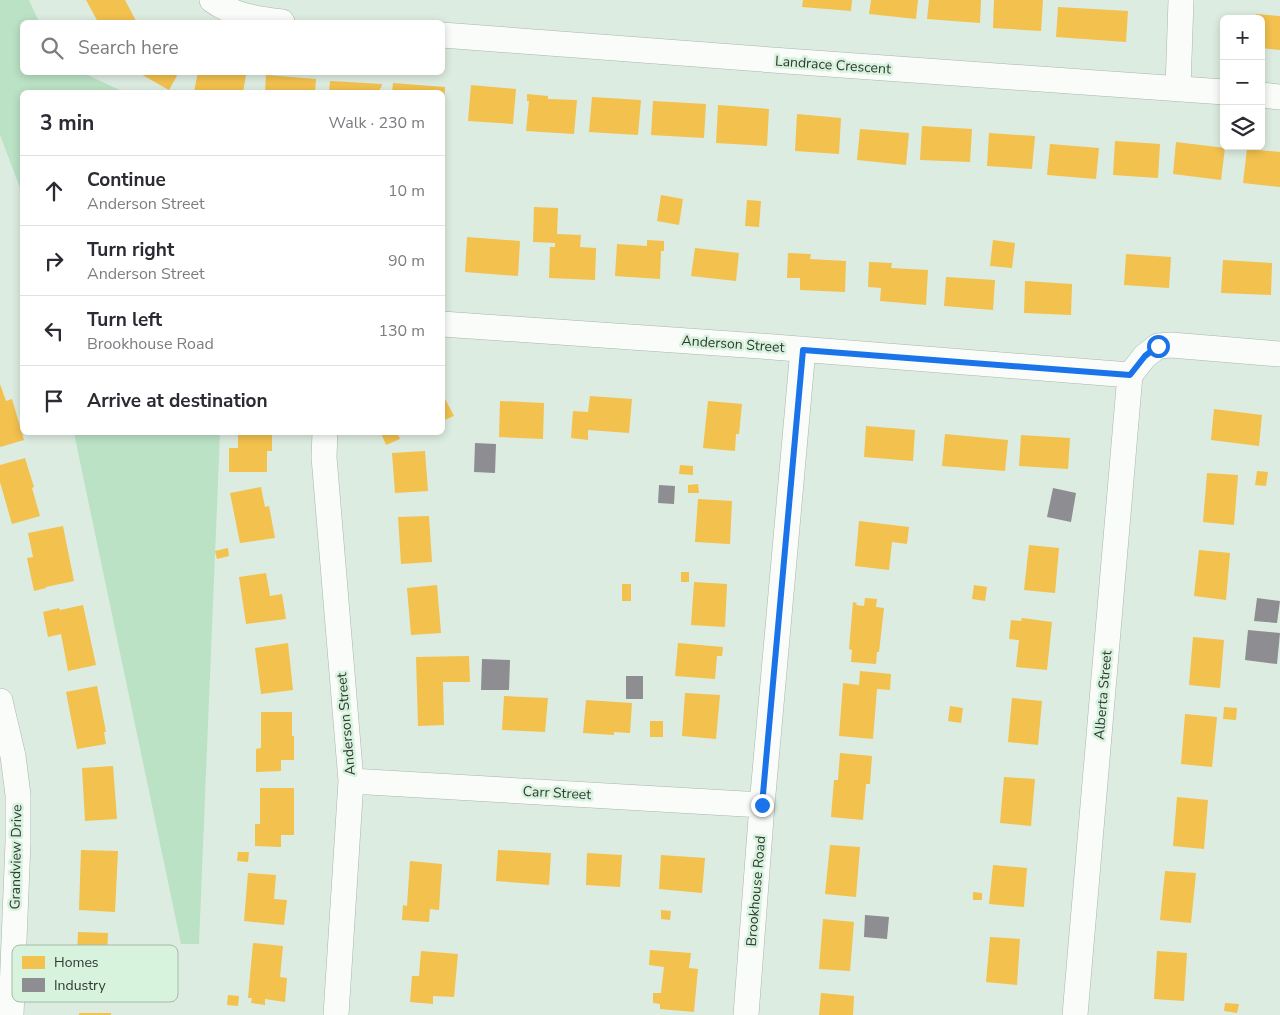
<!DOCTYPE html>
<html lang="en">
<head>
<meta charset="utf-8">
<style>
  body { margin:0; font-family:"Nunito Sans",sans-serif; background:#f7f7f7; color:#2b2b33 }
  .controls { position:absolute; right:15px; top:15px; display:grid; overflow:hidden; border-radius:8px; box-shadow:0 2px 8px #0003 }
  .controls button { width:45px; height:45px; display:grid; place-items:center; padding:0; border:0; border-bottom:1px solid #e1e1e2; background:#fff; color:#2b2b33; font:25px sans-serif }
  .stop { position:absolute; width:15px; height:15px; margin:-11px; border:4px solid #1a73e8; border-radius:50%; background:#fff }
  .stop.end { background:#1a73e8; border-color:#fff; box-shadow:0 1px 5px #0008 }
  .list { margin:0; padding:0; list-style:none }
  h2 { display:flex; justify-content:space-between; align-items:center; height:65px; margin:0; padding:0 20px; font-size:21px }
  h2 small { font-size:16px; font-weight:400; color:#7c7c81 }
  .list li { display:grid; grid-template-columns:32px 1fr auto; gap:15px; align-items:center; box-sizing:border-box; height:70px; padding:0 20px; border-top:1px solid #e1e1e2 }
  .list b { display:block; font-size:19px; white-space:nowrap }
  .list p { margin:0; font-size:16px; white-space:nowrap; color:#7c7c81 }
  .list em { font-size:16px; font-style:normal; color:#7c7c81 }
  .icon { flex:none; width:28px; height:28px; fill:none; stroke:currentColor; stroke-width:2; stroke-linecap:round; stroke-linejoin:round }
  .map { position:relative; flex:none; width:1280px; height:1015px; overflow:hidden }
  .search { position:absolute; background:#fff; box-shadow:0 2px 8px #0003; left:20px; top:20px; width:425px; height:55px; display:flex; align-items:center; gap:12px; box-sizing:border-box; padding:0 18px; border-radius:8px; color:#7c7c81; font-size:19px }
  .panel { position:absolute; background:#fff; box-shadow:0 2px 8px #0003; left:20px; top:90px; width:425px; height:345px; border-radius:8px }
  .map>svg:first-child { display:block }
</style>
</head>
<body>
<div class="map">
<svg width="1280" height="1015" viewBox="0 0 1280 1015">
  <rect width="100%" height="100%" fill="#ddece0"/>
  <!-- green -->
  <path fill="#bbe2c5" d="M0 0H29L39 22H22V72L83 73 124 92H22V193L0 135Z
    M74 433H220L199 944H181Z"/>
  <!-- homes -->
  <path fill="#f2c14e" d="M86 0H125L136 21 133 22H98Z
    M803 0H852L851 11 802 7Z
    M871 0H918L916 19 869 14Z
    M929 0H981L980 23 927 19Z
    M994 0H1043L1041 31 993 28Z
    M1058 7 1128 11 1126 42 1056 37Z
    M1256 14 1280 16V50L1261 48V19H1256Z
    M137 72H179L169 90Z
    M198 72H230L246 75 243 92H194Z
    M266 75 316 79 315 92H265Z
    M330 81 382 84 381 88H380V92H329Z
    M393 83 445 87 444 104H442V92H392Z
    M471 85 516 89 513 124 468 121Z
    M527 94 548 96V99L577 100 574 134 526 131 529 101H527Z
    M592 97 641 100 638 135 589 132Z
    M653 101 706 104 704 138 651 135Z
    M718 105 769 109 767 146 716 143Z
    M797 114 841 118 839 154 795 151Z
    M922 126 972 129 970 162 920 160Z
    M860 129 909 133 906 165 857 160Z
    M989 133 1035 136 1032 169 987 166Z
    M1115 141 1160 144 1158 178 1113 175Z
    M1176 142 1225 148 1221 180 1173 174Z
    M1050 144 1099 148 1096 179 1047 175Z
    M1247 149 1280 152V187L1243 183Z
    M661 195 683 199 679 225 657 221Z
    M747 200 761 201 759 227 745 226Z
    M534 207 558 208 557 234 581 235 580 247 596 248 595 280 549 278 550 247H555V243L533 242Z
    M467 237 520 241 518 276 465 272Z
    M647 240 664 241V251H661L660 279 615 276 617 244 647 246Z
    M993 240 1015 243 1012 268 990 266Z
    M695 248 739 253 736 281 691 276Z
    M788 253 811 254 810 259 846 261 845 292 800 290V278H787Z
    M1126 254 1171 257 1169 288 1124 285Z
    M1223 260 1272 263 1271 295 1221 293Z
    M869 262 892 263 891 268 928 270 926 305 880 301 881 288 868 287Z
    M946 277 995 280 993 310 944 306Z
    M1025 281 1072 284 1071 315 1024 313Z
    M0 384 6 401 12 399 24 440 0 447Z
    M442 393 454 416 442 421Z
    M590 396 632 399 629 433 588 430V440L571 438 573 411 588 412Z
    M500 401 544 403 543 439 499 437Z
    M708 401 742 404 739 434H736L735 451 703 448Z
    M1214 409 1262 415 1259 446 1211 440Z
    M866 426 915 430 913 461 864 457Z
    M238 432H272V451H267V472H229V448H238Z
    M382 432H397L400 439 386 445 381 433Z
    M945 434 1008 440 1005 471 942 466Z
    M1021 435 1070 438 1068 469 1019 466Z
    M425 451 428 491 395 493 392 453Z
    M25 458 34 487 32 488 40 516 12 524 0 482V465Z
    M680 465 693 466V475L679 474Z
    M1257 471 1268 472 1266 486 1255 485Z
    M1207 473 1238 475 1234 525 1203 522Z
    M698 484 699 493H688V485Z
    M261 487 265 507 269 506 275 538 240 543 230 493Z
    M698 499 732 501 730 544 695 542Z
    M429 516 432 562 401 564 398 517Z
    M859 521 909 527 907 544 892 542 889 570 855 566Z
    M63 526 74 581 46 587V588L34 591 27 558 33 557 28 533Z
    M1029 545 1059 548 1055 593 1024 590Z
    M228 548 229 556 217 559 215 551Z
    M1199 550 1230 553 1226 600 1194 596Z
    M681 572H689V582H681Z
    M266 573 270 596 282 594 286 619 246 624 239 577Z
    M694 582 727 584 725 627 691 625Z
    M622 584H631V601H622Z
    M437 585 441 633 411 635 407 588Z
    M974 585 987 587 985 601 972 599Z
    M865 598 877 599 876 607 884 608 879 652H877L876 664 851 662 852 650 849 649 853 602 857 603 856 605 864 606Z
    M83 605 96 665 68 671 61 634 48 637 43 612 59 608 60 610Z
    M1022 618 1052 622 1047 670 1016 667 1019 640 1009 639 1011 620 1021 621Z
    M1193 637 1224 640 1220 688 1189 685Z
    M288 643 293 690 261 694 255 648Z
    M678 643 723 647 722 656H717L715 679 675 676Z
    M469 656 470 682H443L444 725 418 726 416 657Z
    M860 671 891 674 890 690 877 689 873 739 839 736 843 683 859 685Z
    M97 686 106 732H104L106 744 77 749 66 692Z
    M685 693 720 695 716 739 682 736Z
    M504 696 548 698 545 732 502 730Z
    M1012 698 1042 701 1038 745 1008 742Z
    M586 700 632 703 630 733 614 732V735L583 733Z
    M950 706 963 708 961 723 948 721Z
    M1224 707 1237 708 1236 720 1223 719Z
    M261 712H292V736H294V760H281V771L256 772V749L261 748Z
    M1185 714 1217 717 1212 767 1181 764Z
    M650 721H663V737H650Z
    M840 753 872 756 870 784H866L863 820 831 817 834 780H838Z
    M113 766 117 819 85 821 82 768Z
    M1004 777 1035 779 1031 826 1000 823Z
    M260 788H294V835H281V847L255 846V824H260Z
    M1177 797 1208 800 1204 849 1173 846Z
    M830 845 860 847 856 897 825 894Z
    M81 850 118 851 115 912 79 910Z
    M498 850 551 853 549 885 496 881Z
    M238 852H249L248 862 237 861Z
    M587 853 622 855 620 887 586 885Z
    M661 855 705 858 702 893 659 889Z
    M410 861 442 864 439 910 430 909 429 922 402 920 403 905 407 906Z
    M993 865 1027 868 1024 907 989 904Z
    M1165 871 1196 873 1191 923 1160 920Z
    M248 873 276 875 274 899 287 900 284 925 244 921Z
    M973 892 982 893V900H973Z
    M661 910 671 911 670 920 661 919Z
    M823 919 854 922 850 971 819 969Z
    M78 932 108 933 106 982 76 981Z
    M990 937 1020 939 1017 985 986 982Z
    M253 943 283 946 280 977 287 978 285 1002 265 999V1005L251 1003 252 998H248Z
    M650 950 691 953 689 968 698 969 694 1012 660 1009V1004L653 1003V993H661L664 967 649 965Z
    M421 951 458 954 454 997 433 996V1004L410 1002 412 976H419Z
    M1157 951 1187 953 1184 1001 1154 999Z
    M821 993 854 996 853 1015H819Z
    M228 995 239 996 238 1006 227 1005Z
    M1225 1003 1239 1004 1237 1013 1224 1011Z
    M79 1013H111V1015H79Z"/>
  <!-- industry -->
  <path fill="#8d8d92" d="M475 443 496 444 495 473 474 472Z
    M659 485 675 486 674 504 658 503Z
    M1053 488 1076 493 1071 522 1047 517Z
    M1257 598 1280 601 1277 623 1254 621Z
    M1248 630 1280 633 1277 664 1245 660Z
    M482 659 510 660 509 690H481Z
    M626 676H643V699H626Z
    M865 915 889 917 887 939 864 937Z"/>
  <g fill="none" stroke-linecap="round" stroke-linejoin="round">
    <defs>
      <path id="minor" d="M212 0C234 16 256 19 282 22
        M442 35 786 61 1224 92
        M1178 88 1181 0
        M1261 95 1280 97
        M442 324 760 346 1130 375 1145 356 1158 346 1171 345 1280 354
        M325 432 324 457 351 781 336 1015
        M0 701 13 756 18 795V842L11 1015
        M351 781 762 805
        M746 1015 762 805 803 349
        M1075 1015 1130 375"/>
    </defs>
    <!-- minor casing -->
    <use href="#minor" stroke="#a9b5ac" stroke-width="26"/>
    <!-- minor -->
    <use href="#minor" stroke="#fafcfa" stroke-width="25"/>
  </g>
  <g fill="none" stroke-linecap="round" stroke-linejoin="round">
    <!-- route -->
    <path stroke="#1a73e8" stroke-width="6" d="M762 805 803 350 1130 375 1145 356 1158 346"/>
  </g>
  <g text-anchor="middle" dominant-baseline="central" stroke-width="5" stroke-linejoin="round" paint-order="stroke">
    <!-- street labels -->
    <g font-size="14" fill="#2f3931" stroke="#d7f2dd">
      <text transform="translate(833 65) rotate(4)">Landrace Crescent</text>
      <text transform="translate(733 344) rotate(4)">Anderson Street</text>
      <text transform="translate(1103 695) rotate(-85)">Alberta Street</text>
      <text transform="translate(346 724) rotate(-95)">Anderson Street</text>
      <text transform="translate(557 793) rotate(3)">Carr Street</text>
      <text transform="translate(16 857) rotate(-89)">Grandview Drive</text>
      <text transform="translate(756 891) rotate(-85)">Brookhouse Road</text>
    </g>
  </g>
  <!-- legend -->
  <rect x="12" y="945" width="166" height="57" rx="8" fill="#d7f2dd" stroke="#a5baa9" stroke-width="1"/>
  <rect x="22" y="956" width="23" height="13" fill="#f2c14e"/>
  <rect x="22" y="978" width="23" height="14" fill="#8d8d92"/>
  <g font-size="14" fill="#2f3931">
    <text x="54" y="967">Homes</text>
    <text x="54" y="990">Industry</text>
  </g>
</svg>
<div class="controls">
<button>+</button>
<button>−</button>
<button><svg class="icon" aria-label="layers" viewBox="0 0 24 24"><path d="M12 4l9 5-9 5-9-5zM3 14l9 5 9-5"/></svg></button>
</div>
<div class="stop" style="left:1158px;top:346px"></div>
<div class="stop end" style="left:762px;top:805px"></div>
<div class="search"><svg class="icon" aria-label="search" viewBox="0 0 24 24"><circle cx="10" cy="10" r="6"/><path d="M15 15l6 6"/></svg>Search here</div>
<section class="panel">
<h2>3 min<small>Walk · 230 m</small></h2>
<ul class="list">
<li><svg class="icon" aria-label="ahead" viewBox="0 0 24 24"><path d="M12 20V5M6 11l6-6 6 6"/></svg><div><b>Continue</b><p>Anderson Street</p></div><em>10 m</em></li>
<li><svg class="icon" aria-label="right" viewBox="0 0 24 24"><path d="M7 20v-9h11M14 6l5 5-5 5"/></svg><div><b>Turn right</b><p>Anderson Street</p></div><em>90 m</em></li>
<li><svg class="icon" aria-label="left" viewBox="0 0 24 24"><path d="M17 20v-9H6M10 6l-5 5 5 5"/></svg><div><b>Turn left</b><p>Brookhouse Road</p></div><em>130 m</em></li>
<li><svg class="icon" aria-label="arrive" viewBox="0 0 24 24"><path d="M6 21V4h12l-3 4 3 4H6"/></svg><div><b>Arrive at destination</b></div></li>
</ul>
</section>
</div>
</body>
</html>
